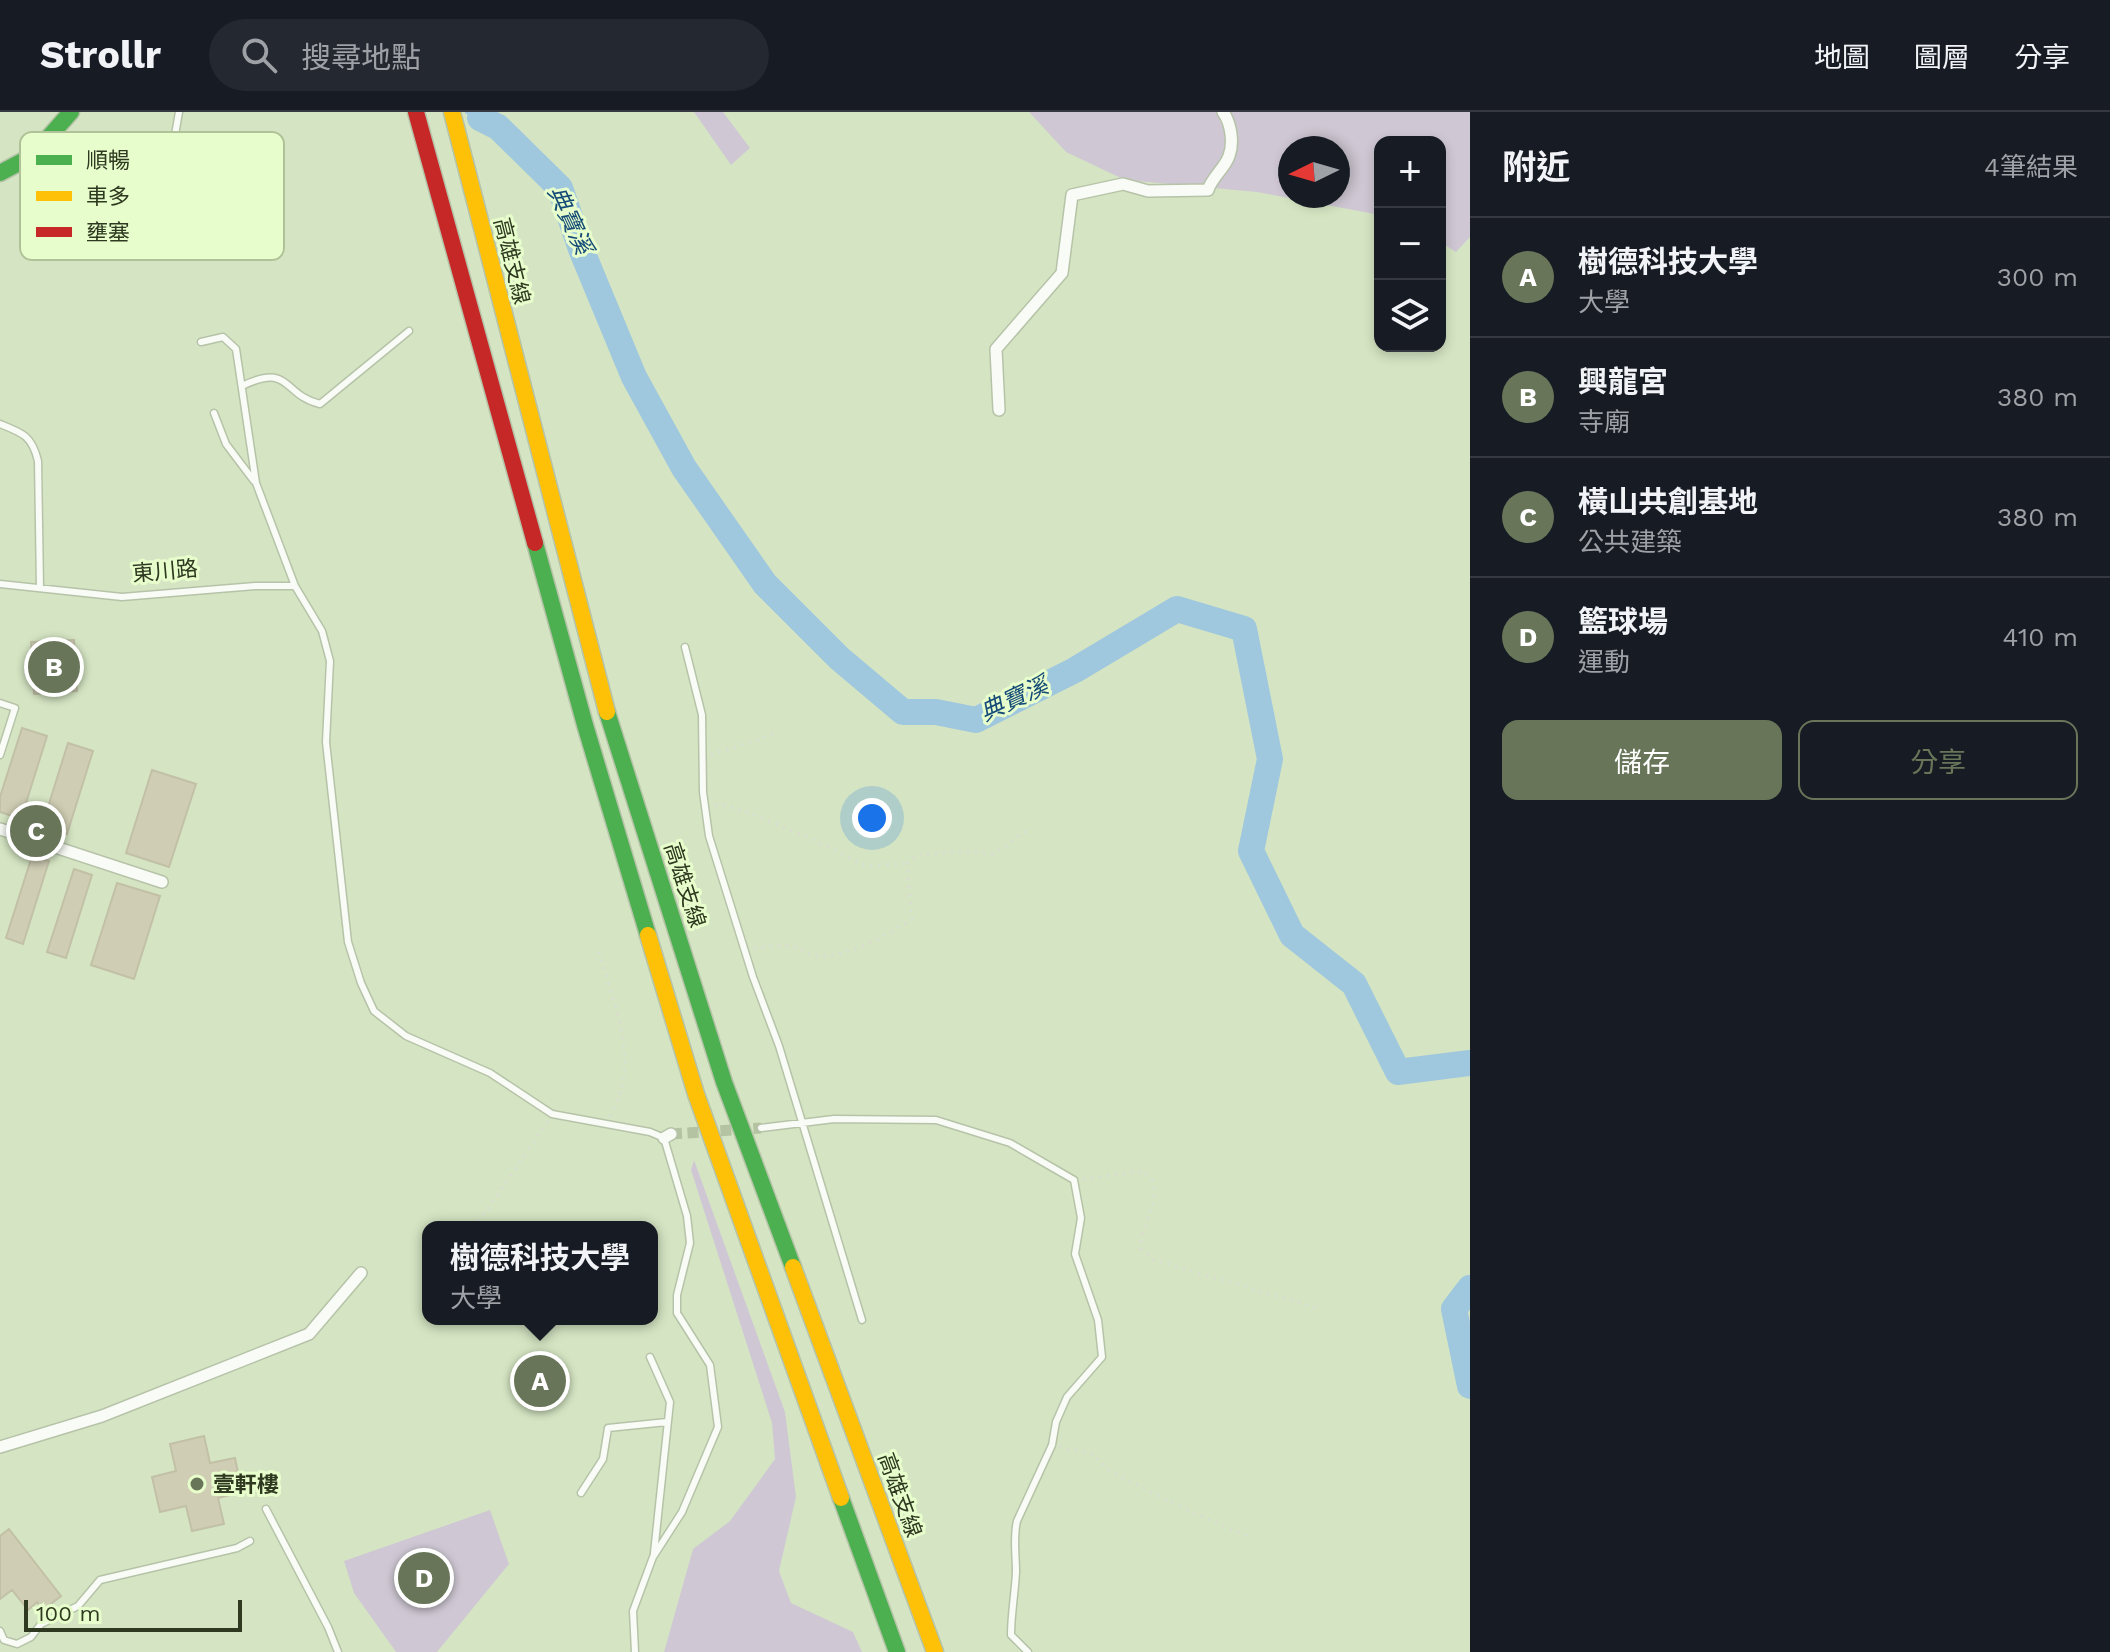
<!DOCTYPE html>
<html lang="zh-TW">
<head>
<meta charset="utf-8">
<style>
  body { margin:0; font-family:"Work Sans","Noto Sans TC",sans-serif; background:#242831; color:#f1f3f6 }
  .controls { position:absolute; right:24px; top:24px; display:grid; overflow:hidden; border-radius:16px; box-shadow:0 4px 12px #0003 }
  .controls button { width:72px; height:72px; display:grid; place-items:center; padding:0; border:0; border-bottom:2px solid #363941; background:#171b24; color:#f1f3f6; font:40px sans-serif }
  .compass { position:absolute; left:1278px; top:24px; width:72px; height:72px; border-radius:50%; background:#171b24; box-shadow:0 4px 12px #0003; rotate:265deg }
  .scale { position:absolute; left:24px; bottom:20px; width:218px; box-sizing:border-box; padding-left:8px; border:4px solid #2e3920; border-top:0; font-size:22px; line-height:28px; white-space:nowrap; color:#2e3920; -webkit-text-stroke:6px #e7fecc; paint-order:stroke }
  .you { position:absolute; left:872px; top:706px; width:28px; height:28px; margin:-20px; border:6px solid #fff; border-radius:50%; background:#1a73e8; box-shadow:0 0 0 12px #1a73e833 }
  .badge { display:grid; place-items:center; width:52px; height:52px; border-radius:50%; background:#687559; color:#fff; font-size:26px; font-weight:700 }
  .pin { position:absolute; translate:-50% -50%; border:4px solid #fff; box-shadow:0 2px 8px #0006 }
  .popup { position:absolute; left:422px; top:1109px; width:236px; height:104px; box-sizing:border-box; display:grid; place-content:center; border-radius:16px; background:#171b24; filter:drop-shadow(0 2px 6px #0005); font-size:26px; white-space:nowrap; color:#9ea1a6 }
  .popup b { font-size:30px; color:#f1f3f6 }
  .popup::after { content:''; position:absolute; left:50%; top:100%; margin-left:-16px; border:16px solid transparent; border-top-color:#171b24 }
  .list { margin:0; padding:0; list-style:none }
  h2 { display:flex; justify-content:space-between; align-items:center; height:104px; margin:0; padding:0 32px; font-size:34px }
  h2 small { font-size:26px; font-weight:400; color:#9ea1a6 }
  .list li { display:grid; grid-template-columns:52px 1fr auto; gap:24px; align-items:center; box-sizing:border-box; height:120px; padding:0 32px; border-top:2px solid #363941 }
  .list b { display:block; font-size:30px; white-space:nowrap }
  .list p { margin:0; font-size:26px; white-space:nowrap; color:#9ea1a6 }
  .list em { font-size:26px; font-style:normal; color:#9ea1a6 }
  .actions { display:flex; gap:16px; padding:24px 32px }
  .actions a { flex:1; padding:18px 0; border:2px solid #687559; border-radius:16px; text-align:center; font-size:28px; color:#687559 }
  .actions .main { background:#687559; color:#fff }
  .icon { flex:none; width:44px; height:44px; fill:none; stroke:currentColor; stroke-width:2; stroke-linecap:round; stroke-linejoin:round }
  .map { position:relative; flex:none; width:1470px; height:1540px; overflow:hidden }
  header { display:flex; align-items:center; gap:48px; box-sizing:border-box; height:112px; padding:0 40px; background:#171b24; border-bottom:2px solid #363941 }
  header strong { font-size:38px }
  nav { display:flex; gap:44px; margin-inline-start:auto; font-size:28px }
  .search { width:560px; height:72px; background:#242831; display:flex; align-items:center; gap:20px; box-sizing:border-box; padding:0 28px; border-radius:44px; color:#9ea1a6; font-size:30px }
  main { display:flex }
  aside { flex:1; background:#171b24 }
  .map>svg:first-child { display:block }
</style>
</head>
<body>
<header>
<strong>Strollr</strong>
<div class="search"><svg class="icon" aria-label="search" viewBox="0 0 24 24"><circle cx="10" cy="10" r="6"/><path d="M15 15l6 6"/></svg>搜尋地點</div>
<nav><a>地圖</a><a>圖層</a><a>分享</a></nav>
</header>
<main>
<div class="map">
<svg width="1470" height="1540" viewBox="0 0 1470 1540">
  <rect width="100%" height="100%" fill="#d5e5c3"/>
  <!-- green -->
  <path fill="#cfc8d4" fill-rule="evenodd" d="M694 0H723L750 36 731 53Z
    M1029 0H1470V125L1456 140 1440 130V30H1380V103L1257 80 1125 68 1066 40ZM1290 36H1338V84H1290Z
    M694 1048 785 1300 796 1385 779 1459 791 1491 853 1520 862 1540H664L693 1437 730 1409 775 1347 772 1311 691 1058Z
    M490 1398 509 1452 437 1540H396L354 1481 344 1449Z"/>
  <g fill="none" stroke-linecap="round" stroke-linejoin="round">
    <!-- stream -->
    <path stroke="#9fc7de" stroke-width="4" d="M467 0 480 6"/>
    <!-- river -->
    <path stroke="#9fc7de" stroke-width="26" d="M480 6 498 15 560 76 581 137 634 265 684 356 765 472 839 546 903 600H936L976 608 1075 558 1177 497 1244 517 1270 647 1251 739 1292 823 1354 872 1398 960 1470 951
      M1470 1176 1454 1197 1470 1274"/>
  </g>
  <!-- building -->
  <path fill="#cfcdb3" stroke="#c2c0a7" stroke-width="2" d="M74 528 77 579 34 582 31 530Z
    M22 616 47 624 21 707 0 700V685Z
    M68 631 93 639 67 722 42 714Z
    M152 658 196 672 169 755 126 741Z
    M32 744 49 749 23 832 6 826Z
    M74 757 92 763 66 846 47 840Z
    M117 771 160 784 134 867 91 853Z
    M204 1324 210 1351 235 1346 242 1380 218 1386 224 1412 192 1419 186 1394 160 1400 152 1365 176 1359 170 1332Z
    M9 1417 61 1484 43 1498 37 1490 28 1498 12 1478 0 1487V1424Z"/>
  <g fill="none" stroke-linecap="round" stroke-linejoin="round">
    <!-- street-tunnel -->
    <path stroke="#b4c3a2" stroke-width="11" stroke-dasharray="11 5.5" stroke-linecap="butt" d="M671 1022 761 1016"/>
    <defs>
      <path id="lane" d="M165 54 175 23 179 0
        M201 230 223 225 236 237 256 371 295 474 322 519 330 549 326 630 348 830 361 871 374 899 406 924 490 961 552 1002 650 1020 664 1026 687 1104 690 1131 677 1183V1201L710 1253 718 1315 682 1400 653 1445 633 1499 635 1540
        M242 274C291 250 282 283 320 292L409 219
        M214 301 226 332 254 369
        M0 312C23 321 32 324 38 349L40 476
        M0 472 122 485 255 474H295
        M685 535 702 603 703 680 709 724 753 865 779 934 862 1208
        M0 591 15 596 0 643
        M761 1016 834 1007 936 1008 1010 1031 1074 1068 1081 1106 1075 1142 1098 1208 1102 1245 1067 1285 1056 1310 1052 1333 1017 1409C1013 1426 1016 1442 1016 1460 1015 1481 1011 1502 1011 1523L1028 1540
        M650 1245 670 1290 654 1441
        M581 1381 603 1347 608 1316 667 1310
        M266 1397 328 1515 338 1540
        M0 1519 4 1528 17 1532 31 1525 41 1512 78 1494 100 1468 237 1436 250 1429"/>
      <path id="street" d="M999 298 996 237 1062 161 1072 83 1123 72 1148 79 1208 78C1212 65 1225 56 1229 44 1234 31 1231 11 1223 0
        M0 717 162 770
        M664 1026 671 1022
        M0 1335 102 1304 309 1222 361 1161"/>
      <path id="fast" d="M0 61 32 44 71 0
        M535 431 585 613 648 823
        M607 600 724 970 793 1155
        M841 1386 897 1540"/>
      <path id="slow" d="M452 0 607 600
        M648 823 696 982 841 1386
        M793 1155 935 1540"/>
      <path id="jam" d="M416 0 535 431"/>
    </defs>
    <!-- lane casing -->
    <use href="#lane" stroke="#b6c3a8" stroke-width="9"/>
    <!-- street casing -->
    <use href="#street" stroke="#b6c3a8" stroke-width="14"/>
    <!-- fast casing -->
    <use href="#fast" stroke="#b6c3a8" stroke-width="19"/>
    <!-- slow casing -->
    <use href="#slow" stroke="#b6c3a8" stroke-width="19"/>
    <!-- jam casing -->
    <use href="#jam" stroke="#b6c3a8" stroke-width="19"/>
    <!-- path -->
    <path stroke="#d8dcd1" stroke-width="3" stroke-dasharray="2 6" stroke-linecap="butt" d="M711 643 779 620
      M715 693H724L751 702 810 726 864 753 907 752
      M754 837C767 834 786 831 798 836 804 838 808 843 814 844 844 848 887 823 912 807L907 752 917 743 965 739 993 742 1031 716
      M599 840C611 884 632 929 622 975 620 985 614 995 610 1004
      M1083 1067 1142 1059 1152 1066C1160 1098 1139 1113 1141 1137L1154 1148 1321 1197
      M472 1115 489 1095 548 1009
      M1059 1335 1094 1343 1111 1360 1187 1398 1247 1424"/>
    <!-- lane -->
    <use href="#lane" stroke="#f9fbf6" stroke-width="6"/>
    <!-- street -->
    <use href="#street" stroke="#f9fbf6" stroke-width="11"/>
    <!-- fast -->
    <use href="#fast" stroke="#4caf50" stroke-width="16"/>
    <!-- slow -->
    <use href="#slow" stroke="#ffc107" stroke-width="16"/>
    <!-- jam -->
    <use href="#jam" stroke="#c62828" stroke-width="16"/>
  </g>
  <!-- markers -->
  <circle fill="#687559" stroke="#e7fecc" stroke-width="3" cx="197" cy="1372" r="8"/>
  <g text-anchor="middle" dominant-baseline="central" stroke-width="6" stroke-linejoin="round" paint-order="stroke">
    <!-- street labels -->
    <g font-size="22" fill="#2e3920" stroke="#e7fecc">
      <text transform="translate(512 149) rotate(76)">高雄支線</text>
      <text transform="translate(165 459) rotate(-5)">東川路</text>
      <text transform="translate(685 773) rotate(72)">高雄支線</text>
      <text transform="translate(900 1383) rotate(70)">高雄支線</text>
    </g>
    <!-- poi labels -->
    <g font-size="22" font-weight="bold" fill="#2e3920" stroke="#e7fecc" text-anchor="start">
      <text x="213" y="1372">壹軒樓</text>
    </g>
    <!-- water labels -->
    <g font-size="24" font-style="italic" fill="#154b77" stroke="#e7fecc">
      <text transform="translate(570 108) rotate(65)">典寶溪</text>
      <text transform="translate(1014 587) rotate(-25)">典寶溪</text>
    </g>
  </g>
  <!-- legend -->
  <rect x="20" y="20" width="264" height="128" rx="12" fill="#e7fecc" stroke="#b0c398" stroke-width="2"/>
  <rect x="36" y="43" width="36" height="10" fill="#4caf50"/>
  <rect x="36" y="79" width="36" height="10" fill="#ffc107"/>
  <rect x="36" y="115" width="36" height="10" fill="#c62828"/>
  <g font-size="22" fill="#2e3920">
    <text x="86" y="56">順暢</text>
    <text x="86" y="92">車多</text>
    <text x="86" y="128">壅塞</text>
  </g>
</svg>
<div class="controls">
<button>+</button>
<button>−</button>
<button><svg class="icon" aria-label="layers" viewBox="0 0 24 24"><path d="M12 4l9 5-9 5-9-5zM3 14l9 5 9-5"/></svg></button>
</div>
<svg class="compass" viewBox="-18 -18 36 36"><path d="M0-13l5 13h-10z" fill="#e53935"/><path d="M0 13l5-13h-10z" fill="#9ea1a6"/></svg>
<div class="scale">100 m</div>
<div class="you"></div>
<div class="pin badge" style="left:540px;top:1269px">A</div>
<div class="popup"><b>樹德科技大學</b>大學</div>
<div class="pin badge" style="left:54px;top:555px">B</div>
<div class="pin badge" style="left:36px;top:719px">C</div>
<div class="pin badge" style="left:424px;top:1466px">D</div>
</div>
<aside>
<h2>附近<small>4筆結果</small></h2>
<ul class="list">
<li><span class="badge">A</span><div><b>樹德科技大學</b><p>大學</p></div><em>300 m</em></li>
<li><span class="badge">B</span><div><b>興龍宮</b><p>寺廟</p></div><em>380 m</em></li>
<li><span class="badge">C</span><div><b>橫山共創基地</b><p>公共建築</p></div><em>380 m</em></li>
<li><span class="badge">D</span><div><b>籃球場</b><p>運動</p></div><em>410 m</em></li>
</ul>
<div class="actions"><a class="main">儲存</a><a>分享</a></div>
</aside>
</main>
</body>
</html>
